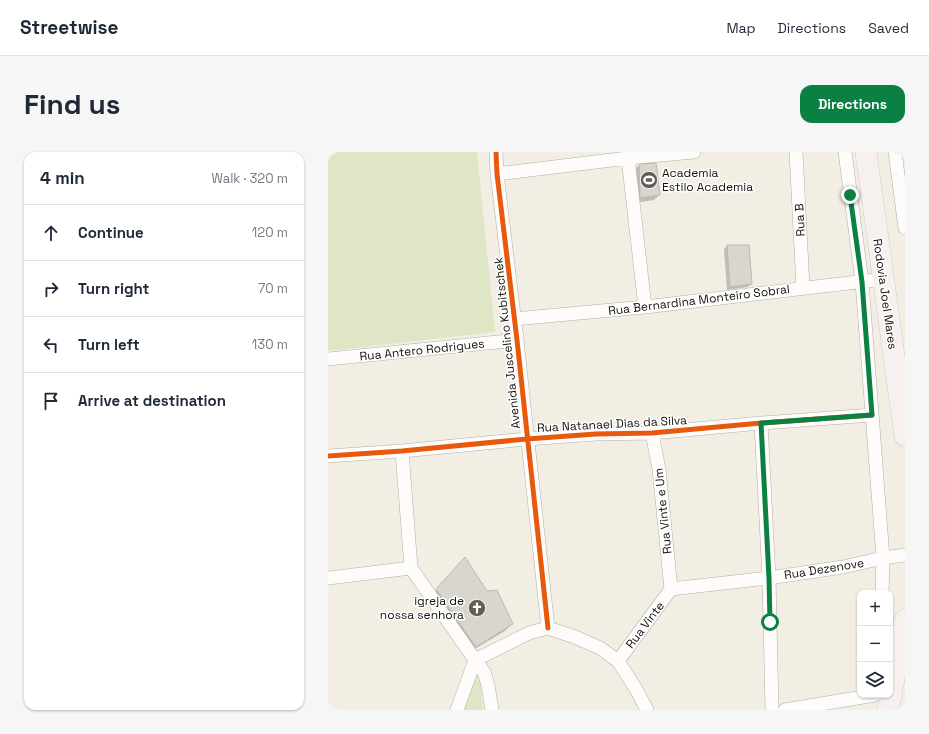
<!DOCTYPE html>
<html lang="en">
<head>
<meta charset="utf-8">
<style>
  body { margin:0; font-family:"Space Grotesk",sans-serif; background:#f6f6f7; color:#1f2937 }
  .controls { position:absolute; right:12px; bottom:12px; display:grid; overflow:hidden; border-radius:8px; box-shadow:0 1px 3px #0004 }
  .controls button { width:36px; height:36px; display:grid; place-items:center; padding:0; border:0; border-bottom:1px solid #e0e1e3; background:#fff; color:#1f2937; font:20px sans-serif }
  .stop { position:absolute; width:12px; height:12px; margin:-9px; border:3px solid #0b8043; border-radius:50%; background:#fff }
  .stop.end { background:#0b8043; border-color:#fff; box-shadow:0 1px 4px #0008 }
  .list { margin:0; padding:0; list-style:none }
  h2 { display:flex; justify-content:space-between; align-items:center; height:52px; margin:0; padding:0 16px; font-size:17px }
  h2 small { font-size:13px; font-weight:400; color:#747a83 }
  .list li { display:grid; grid-template-columns:26px 1fr auto; gap:12px; align-items:center; box-sizing:border-box; height:56px; padding:0 16px; border-top:1px solid #e0e1e3 }
  .list b { display:block; font-size:15px; white-space:nowrap }
  .list em { font-size:13px; font-style:normal; color:#747a83 }
  .icon { flex:none; width:22px; height:22px; fill:none; stroke:currentColor; stroke-width:2; stroke-linecap:round; stroke-linejoin:round }
  .map { position:relative; flex:none; width:577px; height:558px; overflow:hidden; border-radius:12px }
  header { display:flex; align-items:center; gap:24px; box-sizing:border-box; height:56px; padding:0 20px; background:#fff; border-bottom:1px solid #e0e1e3 }
  header strong { font-size:19px }
  nav { display:flex; gap:22px; margin-inline-start:auto; font-size:14px }
  .intro { display:flex; align-items:center; justify-content:space-between; box-sizing:border-box; height:96px; padding:0 24px }
  h1 { margin:0; font-size:28px }
  .button { padding:10px 18px; border-radius:12px; background:#0b8043; color:#fff; font-size:14px; font-weight:700 }
  main { display:flex; gap:24px; padding:0 24px }
  aside { flex:1; background:#fff; border-radius:12px; box-shadow:0 1px 3px #0004 }
  .map>svg:first-child { display:block }
</style>
</head>
<body>
<header>
<strong>Streetwise</strong>
<nav><a>Map</a><a>Directions</a><a>Saved</a></nav>
</header>
<div class="intro"><h1>Find us</h1><a class="button">Directions</a></div>
<main>
<aside>
<h2>4 min<small>Walk · 320 m</small></h2>
<ul class="list">
<li><svg class="icon" aria-label="ahead" viewBox="0 0 24 24"><path d="M12 20V5M6 11l6-6 6 6"/></svg><div><b>Continue</b></div><em>120 m</em></li>
<li><svg class="icon" aria-label="right" viewBox="0 0 24 24"><path d="M7 20v-9h11M14 6l5 5-5 5"/></svg><div><b>Turn right</b></div><em>70 m</em></li>
<li><svg class="icon" aria-label="left" viewBox="0 0 24 24"><path d="M17 20v-9H6M10 6l-5 5 5 5"/></svg><div><b>Turn left</b></div><em>130 m</em></li>
<li><svg class="icon" aria-label="arrive" viewBox="0 0 24 24"><path d="M6 21V4h12l-3 4 3 4H6"/></svg><div><b>Arrive at destination</b></div></li>
</ul>
</aside>
<div class="map">
<svg width="577" height="558" viewBox="0 0 577 558">
  <rect width="100%" height="100%" fill="#f2eee3"/>
  <!-- green -->
  <path fill="#dfe6c5" d="M0 0H149L167 180 0 199Z
    M152 521 155 558H135L149 522Z"/>
  <!-- shadow -->
  <path fill="#0003" d="M311 13 331 43 326 48 307 51 306 18Z
    M399 94 423 132 420 135 399 138 396 97Z
    M130 413 158 440 184 472 177 479 140 501 102 445Z"/>
  <!-- building -->
  <path fill="#d9d6cd" stroke="#bcb9b0" d="M328 11 332 43 312 46 311 12Z
    M399 93H421L424 132 402 135Z
    M137 405 159 439 169 438 185 472 148 495 108 437Z"/>
  <g fill="none" stroke-linecap="round" stroke-linejoin="round">
    <defs>
      <path id="street" d="M168 0 169 22 189 188 220 476
        M468 0 475 136
        M517 0 534 130 555 406 554 441
        M567 0 577 76
        M300 6 317 155
        M169 22 300 6 366 0
        M186 167 317 155 555 127
        M0 207 189 188
        M433 271 441 426 444 558
        M324 281 331 317 343 437
        M74 299 83 416 147 508 129 558
        M0 304 74 299 199 287 268 282 324 281 433 271 544 263
        M0 426 83 416
        M343 437 441 426 515 415 555 406 577 403
        M290 509 343 437
        M164 558 160 533 156 520 147 508 201 481 220 476 247 485 272 496 290 509 308 537 319 558
        M457 558 547 543"/>
      <path id="primary" d="M538 0 577 284
        M560 558 577 468"/>
    </defs>
    <!-- street casing -->
    <use href="#street" stroke="#b2afa6" stroke-width="14"/>
    <!-- primary casing -->
    <use href="#primary" stroke="#d0cdc8" stroke-width="22"/>
    <!-- street -->
    <use href="#street" stroke="#fdfcfb" stroke-width="13"/>
    <!-- primary -->
    <use href="#primary" stroke="#f6f0ef" stroke-width="21"/>
    <defs>
      <path id="cycleway" d="M168 0 169 22 189 188 220 476
        M0 304 74 299 199 287 268 282 324 281 433 271 544 263"/>
    </defs>
    <!-- cycleway casing -->
    <use href="#cycleway" stroke="#fff" stroke-width="8"/>
    <!-- cycleway -->
    <use href="#cycleway" stroke="#e8590c" stroke-width="5"/>
  </g>
  <g fill="none" stroke-linecap="round" stroke-linejoin="round">
    <!-- route -->
    <path stroke="#0b8043" stroke-width="5" d="M442 470 441 426 433 271 544 263 534 130 522 43"/>
  </g>
  <!-- icons -->
  <defs>
    <symbol id="stadium-disc" viewBox="-11 -11 22 22"><circle r="9.5" fill="#615e55" stroke="#fff"/><path d="M0-5a6.5 5 0 1 0 0 10a6.5 5 0 1 0 0-10ZM-3.5-1.8h7v3.6h-7Z" fill="#fff"/></symbol>
    <symbol id="church-disc" viewBox="-11 -11 22 22"><circle r="9.5" fill="#615e55" stroke="#fff"/><path d="M-1.2-6h2.4v3.5h3.3v2.4h-3.3V6h-2.4V-.1h-3.3v-2.4h3.3Z" fill="#fff"/></symbol>
  </defs>
  <g fill-rule="evenodd">
    <use href="#stadium-disc" x="311" y="18" width="20" height="20"/>
    <use href="#church-disc" x="139" y="446" width="20" height="20"/>
  </g>
  <g text-anchor="middle" dominant-baseline="central" stroke-width="3" stroke-linejoin="round" paint-order="stroke">
    <!-- poi labels -->
    <g font-size="12" fill="#131009" stroke="#fff" text-anchor="start">
      <text x="334" y="21">Academia<tspan x="334" dy="14">Estilo Academia</tspan></text>
      <text x="136" y="449" text-anchor="end">igreja de<tspan x="136" dy="14">nossa senhora</tspan></text>
    </g>
    <!-- street labels -->
    <g font-size="12" fill="#131009" stroke="#fff">
      <text transform="translate(472 68) rotate(-93)">Rua B</text>
      <text transform="translate(557 142) rotate(82)">Rodovia Joel Mares</text>
      <text transform="translate(371 148) rotate(-7)">Rua Bernardina Monteiro Sobral</text>
      <text transform="translate(179 191) rotate(-96)">Avenida Juscelino Kubitschek</text>
      <text transform="translate(94 198) rotate(-6)">Rua Antero Rodrigues</text>
      <text transform="translate(284 272) rotate(-3)">Rua Natanael Dias da Silva</text>
      <text transform="translate(335 359) rotate(-96)">Rua Vinte e Um</text>
      <text transform="translate(496 417) rotate(-9)">Rua Dezenove</text>
      <text transform="translate(317 473) rotate(-53)">Rua Vinte</text>
    </g>
  </g>
</svg>
<div class="controls">
<button>+</button>
<button>−</button>
<button><svg class="icon" aria-label="layers" viewBox="0 0 24 24"><path d="M12 4l9 5-9 5-9-5zM3 14l9 5 9-5"/></svg></button>
</div>
<div class="stop" style="left:442px;top:470px"></div>
<div class="stop end" style="left:522px;top:43px"></div>
</div>
</main>
</body>
</html>
